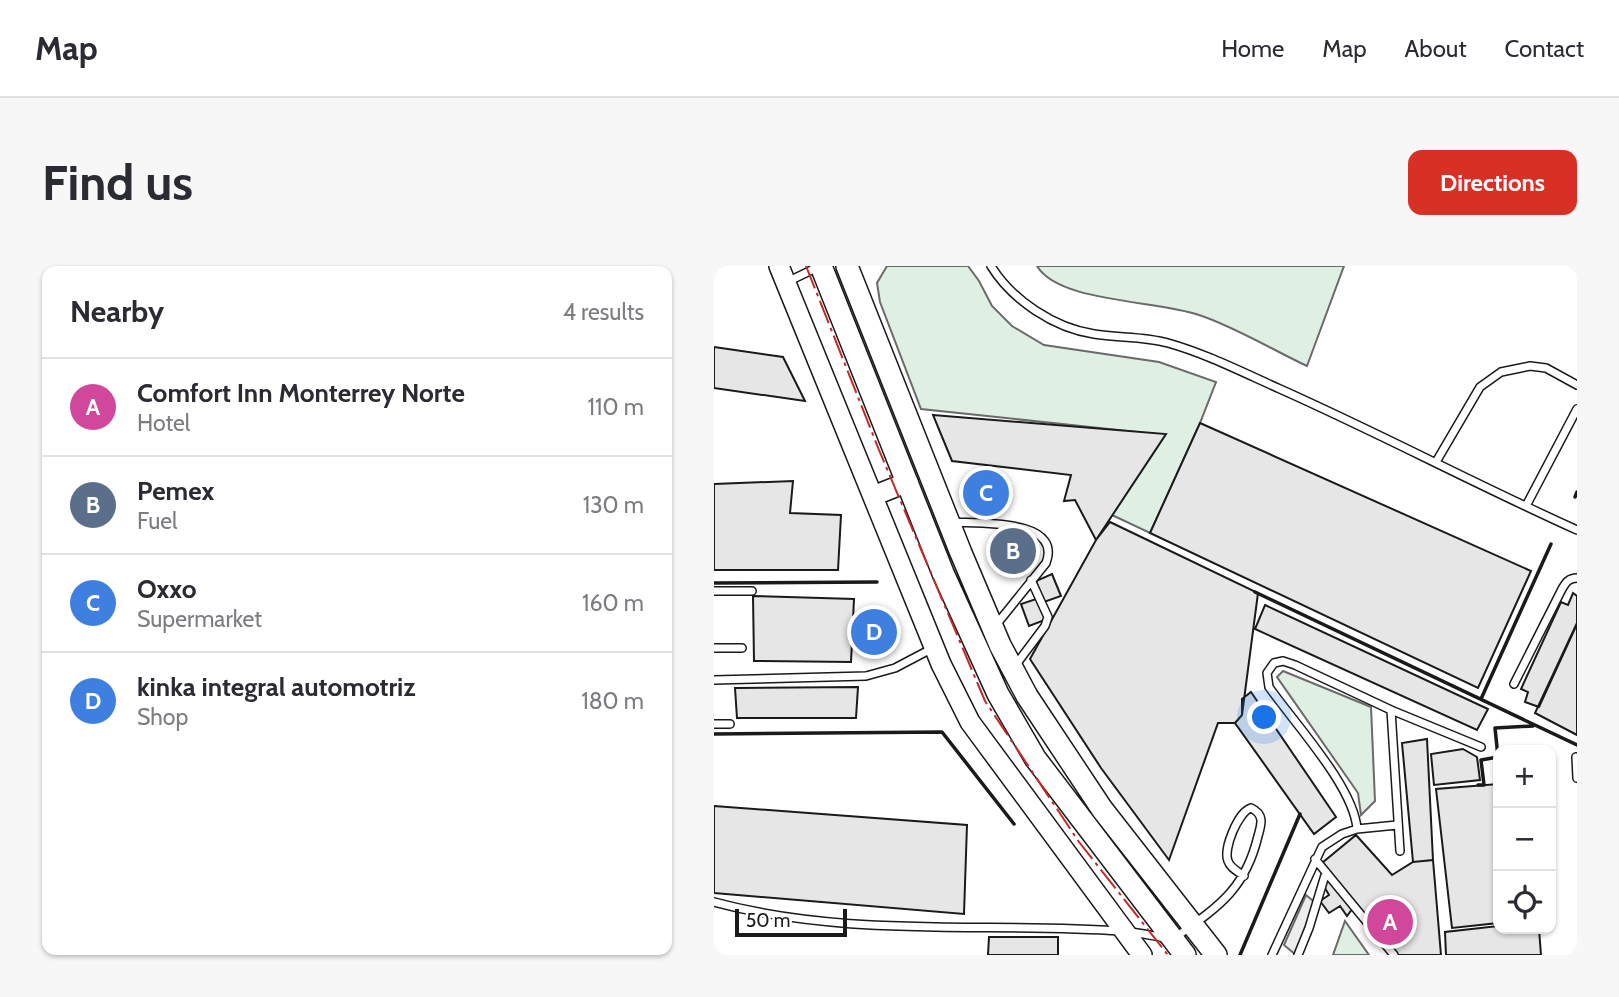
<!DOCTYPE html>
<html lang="en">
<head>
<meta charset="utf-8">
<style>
  body { margin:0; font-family:Cabin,sans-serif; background:#f7f7f7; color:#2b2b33 }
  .controls { position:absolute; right:21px; bottom:21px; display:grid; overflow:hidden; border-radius:14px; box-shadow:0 2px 5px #0004 }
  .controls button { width:63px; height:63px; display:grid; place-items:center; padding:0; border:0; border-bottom:2px solid #e1e1e2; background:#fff; color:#2b2b33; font:35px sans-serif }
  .scale { position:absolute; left:21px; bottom:18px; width:112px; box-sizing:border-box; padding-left:7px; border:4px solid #1a1a1a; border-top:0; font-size:19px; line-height:24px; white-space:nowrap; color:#1a1a1a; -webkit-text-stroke:5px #fff; paint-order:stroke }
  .you { position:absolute; left:551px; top:452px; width:24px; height:24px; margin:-18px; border:5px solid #fff; border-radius:50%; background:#1a73e8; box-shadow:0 0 0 10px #1a73e833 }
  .badge { display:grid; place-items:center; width:46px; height:46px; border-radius:50%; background:#d93025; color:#fff; font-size:23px; font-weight:700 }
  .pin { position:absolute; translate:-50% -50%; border:4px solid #fff; box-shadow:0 2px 7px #0006 }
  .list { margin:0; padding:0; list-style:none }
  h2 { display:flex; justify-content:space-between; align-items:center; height:91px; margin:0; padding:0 28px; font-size:30px }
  h2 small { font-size:23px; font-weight:400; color:#7c7c81 }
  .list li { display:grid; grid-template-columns:46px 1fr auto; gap:21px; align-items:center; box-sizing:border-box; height:98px; padding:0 28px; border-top:2px solid #e1e1e2 }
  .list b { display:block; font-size:26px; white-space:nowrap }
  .list p { margin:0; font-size:23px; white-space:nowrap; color:#7c7c81 }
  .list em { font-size:23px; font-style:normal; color:#7c7c81 }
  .icon { flex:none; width:38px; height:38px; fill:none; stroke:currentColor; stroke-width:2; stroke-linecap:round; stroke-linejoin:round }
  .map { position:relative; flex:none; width:863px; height:689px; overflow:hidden; border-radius:14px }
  header { display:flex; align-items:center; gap:42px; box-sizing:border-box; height:98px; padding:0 35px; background:#fff; border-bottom:2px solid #e1e1e2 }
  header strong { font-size:33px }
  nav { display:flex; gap:38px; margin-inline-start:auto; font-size:24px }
  .intro { display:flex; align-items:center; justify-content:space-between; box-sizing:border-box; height:168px; padding:0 42px }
  h1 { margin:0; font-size:49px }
  .button { padding:18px 32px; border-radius:14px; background:#d93025; color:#fff; font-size:24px; font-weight:700 }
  main { display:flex; gap:42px; padding:0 42px }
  aside { flex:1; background:#fff; border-radius:14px; box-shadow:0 2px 5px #0004 }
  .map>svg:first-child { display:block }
</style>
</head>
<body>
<header>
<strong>Map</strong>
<nav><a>Home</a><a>Map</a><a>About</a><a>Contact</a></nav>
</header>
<div class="intro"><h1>Find us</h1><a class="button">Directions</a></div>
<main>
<aside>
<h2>Nearby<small>4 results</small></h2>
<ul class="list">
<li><span class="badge" style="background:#d1479c">A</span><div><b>Comfort Inn Monterrey Norte</b><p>Hotel</p></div><em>110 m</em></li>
<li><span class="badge" style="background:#5c6f8a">B</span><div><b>Pemex</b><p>Fuel</p></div><em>130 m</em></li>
<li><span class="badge" style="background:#3f7fe0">C</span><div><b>Oxxo</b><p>Supermarket</p></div><em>160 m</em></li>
<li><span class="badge" style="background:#3f7fe0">D</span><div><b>kinka integral automotriz</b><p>Shop</p></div><em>180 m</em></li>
</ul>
</aside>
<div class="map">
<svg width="863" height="689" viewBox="0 0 863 689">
  <rect width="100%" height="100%" fill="#fff"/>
  <!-- green -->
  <path fill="#e0efe3" stroke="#6a6a6a" stroke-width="2" d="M173 0H254L265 15 278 40 298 60 330 79 445 96 502 116 486 157 436 267 398 249 451 169 207 143 166 36 163 17Z
    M323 0H630L593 100C559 84 519 60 485 49 444 34 345 37 323 0Z
    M569 405 657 441 661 535 647 549 644 527 563 411Z
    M631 655 655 689H619Z"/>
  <!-- parking -->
  <path fill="#ededed" stroke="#6a6a6a" stroke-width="2" d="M592 629 604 639 582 689 570 679Z"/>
  <!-- building -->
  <path fill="#e6e6e6" stroke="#1a1a1a" stroke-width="2" d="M0 81 69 91 91 135 0 122Z
    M219 149 452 168 382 274 361 234 350 235 357 209 238 195Z
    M486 157 817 305 764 422 436 267Z
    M79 215 76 247 127 249 124 304H0V218Z
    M396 256 544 327 528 449 521 457H504L455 594 387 502 316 393 382 274Z
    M315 273 318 289 282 298 279 281Z
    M338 308 347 330 330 336 322 315Z
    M859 327 863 330V358L825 441 811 436 814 426 807 423 847 336 854 339Z
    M39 330 140 333 137 396 40 395Z
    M325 332 331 354 315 360 307 338Z
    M551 339 774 443 763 464 541 363Z
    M863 357V469L821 447Z
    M144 421 142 452H23L21 422Z
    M537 426 622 551 600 568 521 457 528 449V433Z
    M713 473 719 594 699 596 688 477Z
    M749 483 763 491 766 514 720 519 717 488Z
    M784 518V657L738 662 722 523Z
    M0 540 253 559 250 648 0 627Z
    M642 569 678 609 699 596 719 594 727 689H676L639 642 633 650 626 640 615 647 606 635 615 629 608 617V597Z
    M784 660V663H825L827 689H732L731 666Z
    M275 671H344V689H274Z"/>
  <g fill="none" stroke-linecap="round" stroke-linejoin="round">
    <defs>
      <path id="lane" d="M277 0C298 34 340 62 380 68 404 72 430 70 454 77 493 88 530 107 566 123 667 168 763 219 863 264
        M73 16 106 0
        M722 196 766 121 787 106 816 100 832 102 863 119
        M812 240 863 143
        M237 256C263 258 349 252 332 297L282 359
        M0 325H38
        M0 382H28
        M301 400 331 360 334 351 317 314
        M0 414 152 410 181 402 219 382
        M800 418 848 323C852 316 855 312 863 312
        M677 444 686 585
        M0 458H16
        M862 491 863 512
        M643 563C640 521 581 458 555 421L553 407 560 397 569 395 581 399 677 444 767 481
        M601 593 680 689
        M0 636C133 672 271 656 407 665 425 666 442 671 459 673 502 642 531 625 544 570 548 557 550 548 537 542 524 546 509 583 514 595 516 602 525 606 530 610
        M558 689 608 581 628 568 643 563 683 559
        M584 689 595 662 612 606"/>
      <path id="secondary" d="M65 0 227 398 256 456 428 689
        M159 230 194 216"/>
      <path id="primary" d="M107 0 229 307 284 428 321 492 471 689
        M133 0 247 287 286 379 313 430 388 543 502 689"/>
    </defs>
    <!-- lane casing -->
    <use href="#lane" stroke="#1a1a1a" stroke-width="10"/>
    <!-- secondary casing -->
    <use href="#secondary" stroke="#1a1a1a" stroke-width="22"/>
    <!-- primary casing -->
    <use href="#primary" stroke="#1a1a1a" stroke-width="24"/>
    <!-- lane -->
    <use href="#lane" stroke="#fff" stroke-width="7"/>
    <!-- secondary -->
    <use href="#secondary" stroke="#fff" stroke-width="19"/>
    <!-- primary -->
    <use href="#primary" stroke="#fff" stroke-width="21"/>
    <!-- wall -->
    <path stroke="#1a1a1a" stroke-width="3.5" d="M861 231 863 226
      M0 317 163 316
      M541 326 863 479
      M767 433 837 278
      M0 468 228 466 300 558
      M764 519H770L767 494 784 491 781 462 819 460
      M526 689 586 548"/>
    <!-- power -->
    <path stroke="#c62828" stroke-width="2" stroke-dasharray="24 5 3.5 5" stroke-linecap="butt" d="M92 0 165 184 271 435 365 576 454 689"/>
  </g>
</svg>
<div class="controls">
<button>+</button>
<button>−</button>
<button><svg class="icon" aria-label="locate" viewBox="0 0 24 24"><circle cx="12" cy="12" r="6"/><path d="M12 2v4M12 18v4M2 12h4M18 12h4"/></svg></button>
</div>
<div class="scale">50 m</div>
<div class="you"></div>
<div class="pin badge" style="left:676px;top:656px;background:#d1479c">A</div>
<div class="pin badge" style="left:299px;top:285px;background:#5c6f8a">B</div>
<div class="pin badge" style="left:272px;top:227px;background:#3f7fe0">C</div>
<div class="pin badge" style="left:160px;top:366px;background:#3f7fe0">D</div>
</div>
</main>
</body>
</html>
